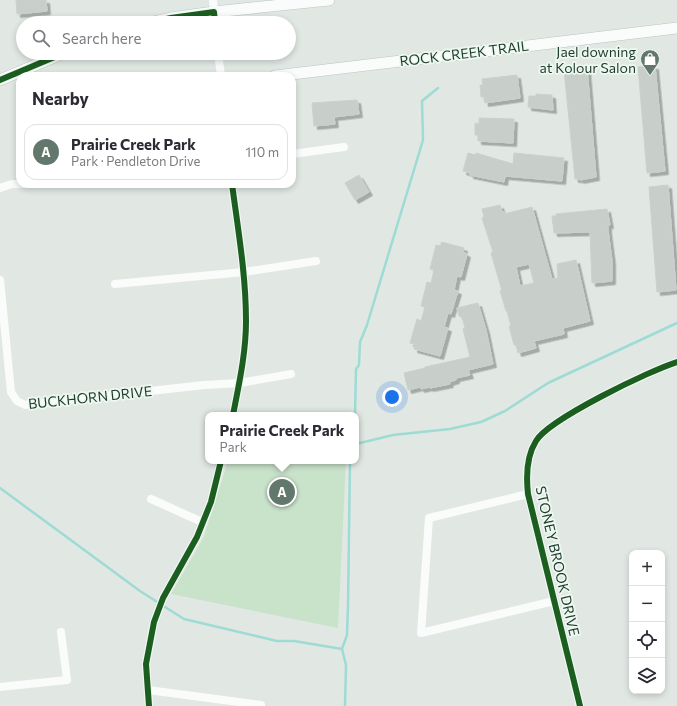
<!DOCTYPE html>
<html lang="en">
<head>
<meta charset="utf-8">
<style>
  body { margin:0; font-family:Commissioner,sans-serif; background:#f7f7f7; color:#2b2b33 }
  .controls { position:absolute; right:12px; bottom:12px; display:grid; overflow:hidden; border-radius:8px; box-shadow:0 2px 6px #0003 }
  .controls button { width:36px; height:36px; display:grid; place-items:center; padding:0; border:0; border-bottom:1px solid #e1e1e2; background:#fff; color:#2b2b33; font:20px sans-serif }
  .you { position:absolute; left:392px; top:397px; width:14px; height:14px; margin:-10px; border:3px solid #fff; border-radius:50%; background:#1a73e8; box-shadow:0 0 0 6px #1a73e833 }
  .badge { display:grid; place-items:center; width:26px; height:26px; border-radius:50%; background:#62786c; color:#fff; font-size:13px; font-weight:700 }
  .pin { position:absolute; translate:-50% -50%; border:2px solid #fff; box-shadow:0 1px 4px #0006 }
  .popup { position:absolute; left:205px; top:412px; width:154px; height:52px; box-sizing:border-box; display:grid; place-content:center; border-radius:8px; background:#fff; filter:drop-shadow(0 1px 3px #0005); font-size:13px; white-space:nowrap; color:#7c7c81 }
  .popup b { font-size:15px; color:#2b2b33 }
  .popup::after { content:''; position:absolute; left:50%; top:100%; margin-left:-8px; border:8px solid transparent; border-top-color:#fff }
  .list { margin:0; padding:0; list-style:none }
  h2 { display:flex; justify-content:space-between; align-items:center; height:52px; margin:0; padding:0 16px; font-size:17px }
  h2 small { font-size:13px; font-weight:400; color:#7c7c81 }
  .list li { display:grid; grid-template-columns:26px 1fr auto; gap:12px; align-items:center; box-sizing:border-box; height:56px; margin:0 8px 8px; padding:0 8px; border:1px solid #e1e1e2; border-radius:12px }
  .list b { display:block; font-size:15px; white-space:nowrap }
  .list p { margin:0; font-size:13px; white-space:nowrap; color:#7c7c81 }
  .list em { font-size:13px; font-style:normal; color:#7c7c81 }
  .icon { flex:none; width:22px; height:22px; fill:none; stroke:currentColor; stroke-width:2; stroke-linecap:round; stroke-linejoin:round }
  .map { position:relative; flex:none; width:677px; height:706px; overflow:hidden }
  .search { position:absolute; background:#fff; box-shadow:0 2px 6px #0003; left:16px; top:16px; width:280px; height:44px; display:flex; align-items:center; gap:10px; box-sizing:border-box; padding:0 14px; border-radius:22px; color:#7c7c81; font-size:15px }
  .panel { position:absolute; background:#fff; box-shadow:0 2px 6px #0003; left:16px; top:72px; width:280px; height:116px; border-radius:12px }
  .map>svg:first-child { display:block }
</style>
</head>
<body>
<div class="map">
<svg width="677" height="706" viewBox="0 0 677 706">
  <defs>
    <filter id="shadow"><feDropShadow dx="3.5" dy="3.5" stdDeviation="0" flood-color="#0004"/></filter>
  </defs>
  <rect width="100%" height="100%" fill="#e1e8e3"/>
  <!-- green -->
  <path fill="#c9e2ca" d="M228 461H346L338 628 171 594 204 537Z"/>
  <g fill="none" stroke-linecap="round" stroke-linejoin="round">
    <!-- stream -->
    <path stroke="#9edbd4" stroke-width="2.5" d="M355 415 356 369 359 365 360 342 367 325 423 140 422 101 438 88
      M356 444 393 435 450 429 481 422 505 411 548 383 677 323
      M0 488 140 591 184 619 277 641H294L342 649
      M345 706 346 665 342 649 347 635 348 606 350 461"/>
  </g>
  <!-- building -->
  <path fill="#c8cfcb" stroke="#cad1cc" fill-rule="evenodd" filter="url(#shadow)" d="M16 0H46L47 11 17 14Z
    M655 66 665 171 647 173 638 67Z
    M587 68 596 177 580 180V179H575L564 70Z
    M517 75 520 98 485 103 484 97H481L480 85H483L482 79Z
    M536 94 552 95 553 110 528 107 529 96H536Z
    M357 100 359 114 334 117 335 124 314 126 312 103Z
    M479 118 514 119 513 143 478 141V135H475V123L479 124Z
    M468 153 476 155V153L513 164 514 153 564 158 562 181 505 176 504 182 470 175V173L463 171Z
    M359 175 369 192 355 200 345 183Z
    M668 185 676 290 657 292 649 187Z
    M500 205 502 212H504V214L532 207 552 279 558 278 557 264 576 260 590 321 563 328 564 334 534 341 536 348 518 353 516 345H514L509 326H511L507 311H506L500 291H502L491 253 493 252 482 218 484 217 482 209ZM529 264 534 283 520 286 516 267Z
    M607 209 610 225H608V230L612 261V281L592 283 590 232 554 233 552 216H556V214Z
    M442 242 464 248 463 252 467 254 461 277 457 276 454 290 458 291 451 314 448 313 444 327 448 328 440 356 414 349 415 344 410 343 417 319 421 321 425 307 421 306 427 282 431 283 434 270 430 269 436 245 440 246Z
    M478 303 486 330 493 364 468 370 470 375 456 378V380L449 382 450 384 430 388V387L421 389 420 387 408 390 404 373 425 368V367L470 357 463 329 465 328 462 317 459 316 457 308Z"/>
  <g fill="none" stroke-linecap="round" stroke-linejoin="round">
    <defs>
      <path id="secondary" d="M148 23 171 18 214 12 329 0
        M275 76 677 28
        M0 80 64 53"/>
    </defs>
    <!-- secondary casing -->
    <use href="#secondary" stroke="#bac5be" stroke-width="12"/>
    <!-- street -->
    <path stroke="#fafcfb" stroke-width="8" d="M213 0 215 23
      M218 53 221 76
      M292 154 344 147
      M232 184C238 229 246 275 246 321 246 353 239 384 233 415
      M0 188 12 184H25
      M0 280 11 392 17 401 25 405 204 385 240 383 291 374
      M115 284 244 272 316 261
      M528 494 429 518 421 633 554 601
      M151 499 202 522
      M0 687 67 680 61 632
      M148 690 261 705
      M149 706 146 664 154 622 163 598 197 537 211 502 221 461
      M580 706 528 494C526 476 526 457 536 441 549 419 651 370 677 362"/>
    <!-- secondary -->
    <use href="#secondary" stroke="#fafcfb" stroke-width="11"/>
    <defs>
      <path id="cycleway" d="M148 23 171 18 214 12 215 23
        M0 80 64 53
        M232 184C238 229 246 275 246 321 246 353 239 384 233 415
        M149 706 146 664 154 622 163 598 197 537 211 502 221 461
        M580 706 528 494C526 476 526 457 536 441 549 419 651 370 677 362"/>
    </defs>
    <!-- cycleway casing -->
    <use href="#cycleway" stroke="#eef8f1" stroke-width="8"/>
    <!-- cycleway -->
    <use href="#cycleway" stroke="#1b5e20" stroke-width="6"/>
  </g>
  <!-- icons -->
  <defs>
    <symbol id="shop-pin" viewBox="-11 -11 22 30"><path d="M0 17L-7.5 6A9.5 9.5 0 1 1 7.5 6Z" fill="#62786c" stroke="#eef8f1"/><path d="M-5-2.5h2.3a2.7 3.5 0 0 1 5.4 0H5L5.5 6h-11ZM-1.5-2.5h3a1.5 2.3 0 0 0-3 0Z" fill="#fff"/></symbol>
  </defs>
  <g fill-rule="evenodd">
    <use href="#shop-pin" x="639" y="48" width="22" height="30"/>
  </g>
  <g text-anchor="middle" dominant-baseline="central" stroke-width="3.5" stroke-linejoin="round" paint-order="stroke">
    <!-- poi labels -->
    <g font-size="14" fill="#1e3c2c" stroke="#eef8f1" text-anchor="end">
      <text x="636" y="51">Jael downing<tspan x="636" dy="16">at Kolour Salon</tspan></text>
    </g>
    <!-- street labels -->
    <g font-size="14" fill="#1e3c2c" stroke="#eef8f1">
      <text transform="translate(464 53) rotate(-7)">ROCK CREEK TRAIL</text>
      <text transform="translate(90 397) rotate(-6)">BUCKHORN DRIVE</text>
      <text transform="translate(558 561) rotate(77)">STONEY BROOK DRIVE</text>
    </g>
  </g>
</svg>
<div class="controls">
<button>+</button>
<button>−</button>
<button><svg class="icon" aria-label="locate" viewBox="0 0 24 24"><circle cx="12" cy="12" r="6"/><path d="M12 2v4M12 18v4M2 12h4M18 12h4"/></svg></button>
<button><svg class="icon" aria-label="layers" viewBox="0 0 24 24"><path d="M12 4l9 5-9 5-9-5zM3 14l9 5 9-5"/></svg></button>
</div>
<div class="you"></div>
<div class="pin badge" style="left:282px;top:492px">A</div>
<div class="popup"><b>Prairie Creek Park</b>Park</div>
<div class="search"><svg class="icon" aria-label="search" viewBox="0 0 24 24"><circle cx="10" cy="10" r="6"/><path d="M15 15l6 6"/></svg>Search here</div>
<section class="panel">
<h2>Nearby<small></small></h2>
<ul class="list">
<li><span class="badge">A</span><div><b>Prairie Creek Park</b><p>Park · Pendleton Drive</p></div><em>110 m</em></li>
</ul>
</section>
</div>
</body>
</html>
